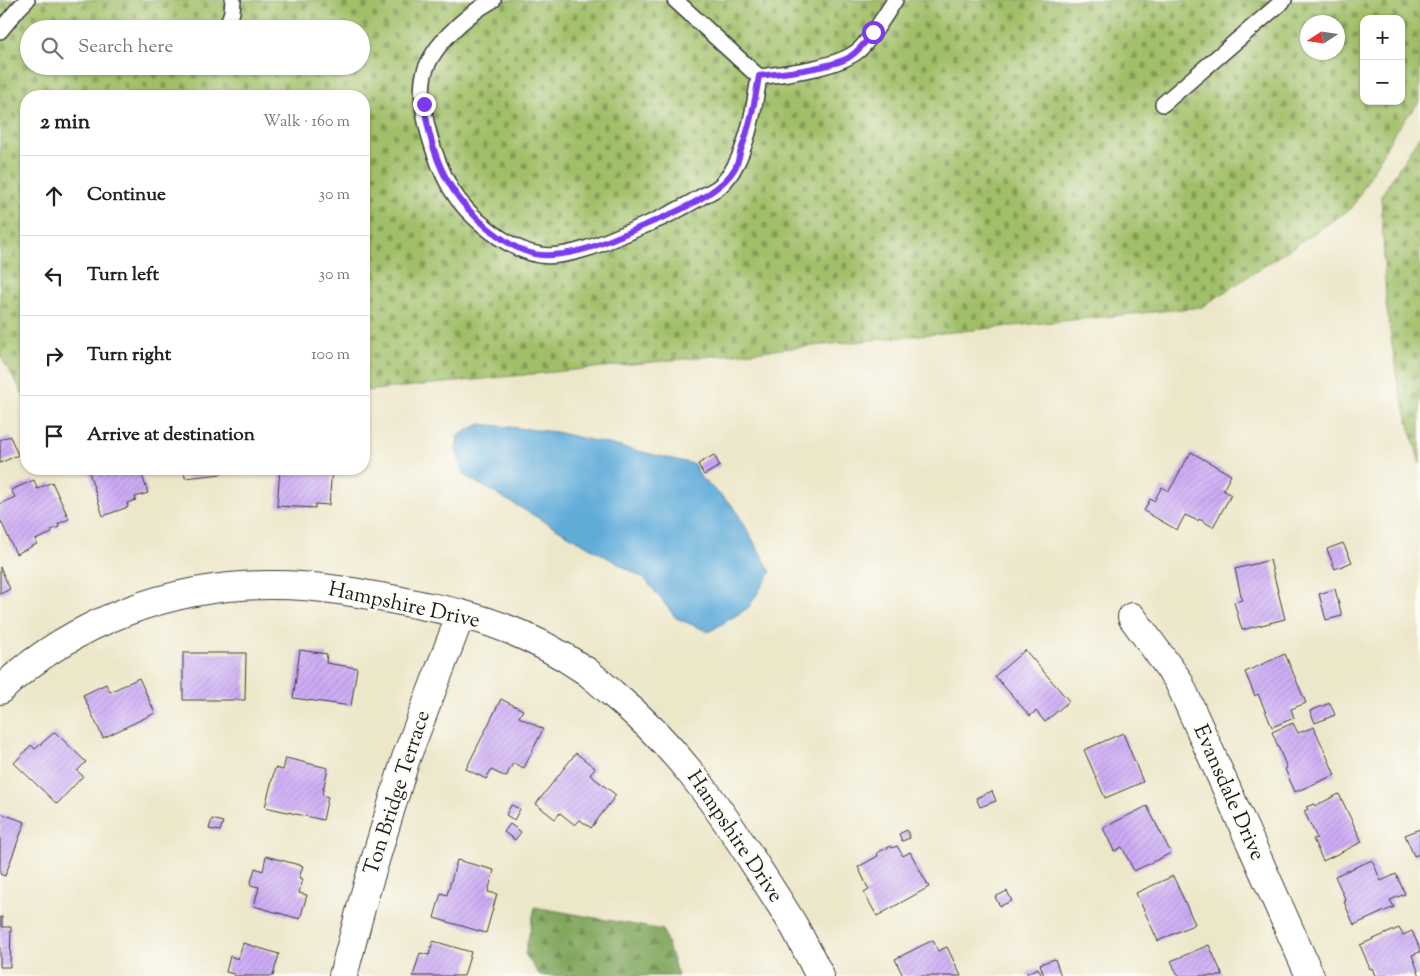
<!DOCTYPE html>
<html lang="en">
<head>
<meta charset="utf-8">
<style>
  body { margin:0; font-family:"Sorts Mill Goudy",serif; background:#f2f2f2; color:#222 }
  .controls { position:absolute; right:15px; top:15px; display:grid; overflow:hidden; border-radius:10px; box-shadow:0 1px 4px #0004 }
  .controls button { width:45px; height:45px; display:grid; place-items:center; padding:0; border:0; border-bottom:1px solid #e0e0e0; background:#fff; color:#222; font:25px sans-serif }
  .compass { position:absolute; left:1300px; top:15px; width:45px; height:45px; border-radius:50%; background:#fff; box-shadow:0 1px 4px #0004; rotate:258deg }
  .stop { position:absolute; width:15px; height:15px; margin:-11px; border:4px solid #7c3aed; border-radius:50%; background:#fff }
  .stop.end { background:#7c3aed; border-color:#fff; box-shadow:0 1px 5px #0008 }
  .list { margin:0; padding:0; list-style:none }
  h2 { display:flex; justify-content:space-between; align-items:center; height:65px; margin:0; padding:0 20px; font-size:21px }
  h2 small { font-size:16px; font-weight:400; color:#767676 }
  .list li { display:grid; grid-template-columns:32px 1fr auto; gap:15px; align-items:center; box-sizing:border-box; height:80px; padding:0 20px; border-top:1px solid #e0e0e0 }
  .list b { display:block; font-size:19px; white-space:nowrap }
  .list em { font-size:16px; font-style:normal; color:#767676 }
  .icon { flex:none; width:28px; height:28px; fill:none; stroke:currentColor; stroke-width:2; stroke-linecap:round; stroke-linejoin:round }
  .map { position:relative; flex:none; width:1420px; height:976px; overflow:hidden }
  .search { position:absolute; background:#fff; box-shadow:0 1px 4px #0004; left:20px; top:20px; width:350px; height:55px; display:flex; align-items:center; gap:12px; box-sizing:border-box; padding:0 18px; border-radius:28px; color:#767676; font-size:19px }
  .panel { position:absolute; background:#fff; box-shadow:0 1px 4px #0004; left:20px; top:90px; width:350px; height:385px; border-radius:20px }
  .map>svg:first-child { display:block }
</style>
</head>
<body>
<div class="map">
<svg width="1420" height="976" viewBox="0 0 1420 976">
  <defs>
    <pattern id="forest-firs" width="22" height="20" patternUnits="userSpaceOnUse" patternTransform="scale(1.25)"><rect width="22" height="20" fill="#80a65c"/><path d="M5 1l3.5 6h-7zM16 11l3.5 6h-7z" fill="#68864b"/></pattern>
    <pattern id="cemetery-stones" width="16" height="16" patternUnits="userSpaceOnUse" patternTransform="scale(1.25)"><rect width="16" height="16" fill="#a0bf67"/><path d="M2 7V4a2 2 0 0 1 4 0v3zM10 15v-3a2 2 0 0 1 4 0v3z" fill="#829a54"/></pattern>
    <pattern id="building-hatch" width="6" height="6" patternUnits="userSpaceOnUse" patternTransform="scale(1.25)"><rect width="6" height="6" fill="#ccabf5"/><path d="M-1 1l2-2M0 6l6-6M5 7l2-2" fill="none" stroke="#af93d1"/></pattern>
  </defs>
  <rect width="100%" height="100%" fill="#fdfcf7"/>
  <filter id="ink" filterUnits="userSpaceOnUse"><feTurbulence type="fractalNoise" baseFrequency=".02" numOctaves="2"/><feDisplacementMap in="SourceGraphic" scale="10" xChannelSelector="R" yChannelSelector="G"/><feConvolveMatrix kernelMatrix="1 2 1 2 8 2 1 2 1" color-interpolation-filters="sRGB"/></filter>
  <filter id="wash" filterUnits="userSpaceOnUse"><feTurbulence type="fractalNoise" baseFrequency=".0096" numOctaves="4" result="noise"/><feDisplacementMap in="SourceGraphic" scale="20" xChannelSelector="R" yChannelSelector="G"/><feGaussianBlur stdDeviation="1.12" result="paint"/><feColorMatrix in="noise" values="0 0 0 0 0 0 0 0 0 0 0 0 0 0 0 0 0 1.4 0 .05"/><feComposite in="paint" operator="in"/></filter>
  <g filter="url(#wash)">
    <rect width="100%" height="100%" fill="#ede7ca"/>
    <!-- forest -->
    <path fill="url(#forest-firs)" stroke="#4e613c" d="M535 907 663 930 678 976H540L525 954Z"/>
    <!-- cemetery -->
    <path fill="url(#cemetery-stones)" stroke="#5e6e42" fill-rule="evenodd" d="M0 0H1420V101L1396 130 1352 208 1202 307 364 391V96H26V399L0 355ZM1364 19H1401V101H1364ZM1308 22H1338V52H1308ZM29 29H361V66H29Z
      M1420 135V464L1398 385 1386 303 1381 196Z"/>
    <!-- water -->
    <path fill="#60acd9" stroke="#3e647a" d="M481 424 556 432 694 464 701 478 734 507 771 572 748 608 709 632 676 618 645 579 465 476 456 450 458 436 468 430Z"/>
    <g id="blocks">
      <!-- building -->
      <path fill="url(#building-hatch)" d="M10 436 18 455 0 463V440Z
        M1191 452 1231 475 1223 490 1231 495 1213 527 1199 519 1198 521 1185 515 1177 530 1144 511 1150 499 1154 501 1162 487 1169 491Z
        M714 455 720 466 704 475 698 464Z
        M88 469H140L148 493 135 497 136 500 127 503 128 507 103 516Z
        M184 469H222V474L185 478Z
        M280 469H332L329 505 315 504V508L277 506Z
        M34 480 37 489 52 482 69 519 58 524 59 527 51 530 52 533 35 540 37 544 16 554 0 519V504L15 497 11 490Z
        M1343 543 1352 562 1335 569 1327 549Z
        M1270 560 1285 619 1242 630 1234 602 1242 600 1235 569Z
        M0 567 10 589 0 594Z
        M1335 589 1342 616 1326 620 1319 594Z
        M300 650 327 654 326 663 357 668 351 706 293 698Z
        M1025 650 1069 701 1045 722 1036 711 1030 716 995 676Z
        M183 653H246L245 700H183Z
        M1285 654 1306 703 1291 709 1294 718 1272 727 1258 694 1255 696 1245 672Z
        M139 678 155 713 103 738 83 695 106 684 110 692Z
        M501 699 523 710 519 717 543 729 524 768 513 763 506 777 491 770 486 779 466 769Z
        M1330 703 1335 715 1315 723 1310 711Z
        M1293 723 1298 733 1314 727 1335 775 1295 792 1285 769 1287 768 1272 732Z
        M55 732 86 762 77 771 83 776 57 804 14 763 31 745 35 749Z
        M1123 733 1143 782 1105 798 1084 750Z
        M576 753 595 768 590 775 616 795 591 828 580 820 575 825 560 813 555 819 536 804Z
        M286 758 328 768 322 795 328 797 323 820 265 807 275 768 283 770Z
        M992 791 996 801 980 807 976 798Z
        M1339 794 1362 842 1323 861 1313 839 1317 838 1304 811 1308 809 1306 807 1314 804 1315 806Z
        M511 805 520 809 514 820 506 815Z
        M1147 806 1171 853 1134 871 1122 847 1114 851 1103 828Z
        M0 813 25 822 5 876 0 874Z
        M212 819 223 822 220 831 209 829Z
        M510 824 521 832 515 840 504 832Z
        M1420 829V854L1414 856 1405 835Z
        M907 830 910 838 902 841 899 834Z
        M891 846 892 848 897 846 903 856 910 852 929 887 877 916 864 893 869 890 858 867 878 856 877 853Z
        M266 856 303 866 299 878 303 879 299 893 307 895 300 919 254 906 259 887 250 885 255 868 263 871Z
        M457 860 494 870 488 892 497 894 486 933 434 918 441 893 447 895Z
        M1372 860 1381 881 1396 874 1405 894 1390 900 1394 907 1354 925 1344 902 1346 901 1335 876Z
        M1173 876 1195 924 1158 941 1136 893Z
        M1007 891 1012 901 1000 906 995 897Z
        M0 917H2V927H11L10 967H0Z
        M1399 928 1403 935 1412 931 1420 949V952L1412 955 1420 976H1375L1372 968 1370 969 1360 945Z
        M933 940 938 951 947 947 961 976H903L895 959Z
        M433 941 471 952 464 976H413L420 953 429 955Z
        M243 943 279 954 273 976H234V974L226 972 230 956 238 959Z
        M1209 945 1223 976H1178L1171 961Z
        M1055 959 1061 976H1044L1040 964Z
        M1038 968 1042 976H1028L1027 973Z"/>
    </g>
  </g>
  <g filter="url(#ink)">
    <use href="#blocks" fill-opacity="0" stroke="#3b3a36" stroke-width="1"/>
    <g fill="none" stroke-linecap="round" stroke-linejoin="round">
      <defs>
        <path id="lane" d="M493 0C466 15 427 49 423 80 419 112 435 161 451 189 467 216 508 250 540 255 572 260 618 236 648 224 667 216 684 207 701 197 708 193 716 190 721 185 746 161 754 110 759 77L675 0
          M226 29 232 12 233 0
          M0 31 18 9 27 0
          M759 77C787 73 838 68 859 50 871 39 886 14 895 0
          M1163 104 1284 0"/>
        <path id="street" d="M1132 617 1178 680 1310 976
          M0 690C73 621 174 584 274 585 320 585 366 594 411 603 427 607 444 609 461 614 505 625 548 645 586 671 595 678 604 686 613 694 672 742 715 801 756 866 769 886 782 906 794 926 803 942 811 959 820 976
          M343 976 364 897 406 758 461 614"/>
      </defs>
      <!-- lane casing -->
      <use href="#lane" stroke="#3b3a36" stroke-width="18"/>
      <!-- street casing -->
      <use href="#street" stroke="#3b3a36" stroke-width="30"/>
      <!-- lane -->
      <use href="#lane" stroke="#fff" stroke-width="15"/>
      <!-- street -->
      <use href="#street" stroke="#fff" stroke-width="28"/>
    </g>
  </g>
  <g fill="none" stroke-linecap="round" stroke-linejoin="round" filter="url(#ink)">
    <!-- route -->
    <path stroke="#7c3aed" stroke-width="6" d="M424 104C432 161 450 200 497 235 509 244 526 254 541 255 580 257 616 237 650 223 675 213 722 192 735 168 738 163 739 156 741 150 750 126 755 102 759 76 782 73 829 68 848 58 859 51 866 42 873 32"/>
  </g>
  <g text-anchor="middle" dominant-baseline="central" stroke-width="5" stroke-linejoin="round" paint-order="stroke">
    <!-- street labels -->
    <g font-size="21" fill="#1c1c1c" stroke="#fdfcf7">
      <text transform="translate(404 606) rotate(12)">Hampshire Drive</text>
      <text transform="translate(398 793) rotate(-72)">Ton Bridge Terrace</text>
      <text transform="translate(1228 793) rotate(66)">Evansdale Drive</text>
      <text transform="translate(734 837) rotate(56)">Hampshire Drive</text>
    </g>
  </g>
</svg>
<div class="controls">
<button>+</button>
<button>−</button>
</div>
<svg class="compass" viewBox="-18 -18 36 36"><path d="M0-13l5 13h-10z" fill="#e53935"/><path d="M0 13l5-13h-10z" fill="#767676"/></svg>
<div class="stop" style="left:873px;top:32px"></div>
<div class="stop end" style="left:424px;top:104px"></div>
<div class="search"><svg class="icon" aria-label="search" viewBox="0 0 24 24"><circle cx="10" cy="10" r="6"/><path d="M15 15l6 6"/></svg>Search here</div>
<section class="panel">
<h2>2 min<small>Walk · 160 m</small></h2>
<ul class="list">
<li><svg class="icon" aria-label="ahead" viewBox="0 0 24 24"><path d="M12 20V5M6 11l6-6 6 6"/></svg><div><b>Continue</b></div><em>30 m</em></li>
<li><svg class="icon" aria-label="left" viewBox="0 0 24 24"><path d="M17 20v-9H6M10 6l-5 5 5 5"/></svg><div><b>Turn left</b></div><em>30 m</em></li>
<li><svg class="icon" aria-label="right" viewBox="0 0 24 24"><path d="M7 20v-9h11M14 6l5 5-5 5"/></svg><div><b>Turn right</b></div><em>100 m</em></li>
<li><svg class="icon" aria-label="arrive" viewBox="0 0 24 24"><path d="M6 21V4h12l-3 4 3 4H6"/></svg><div><b>Arrive at destination</b></div></li>
</ul>
</section>
</div>
</body>
</html>
